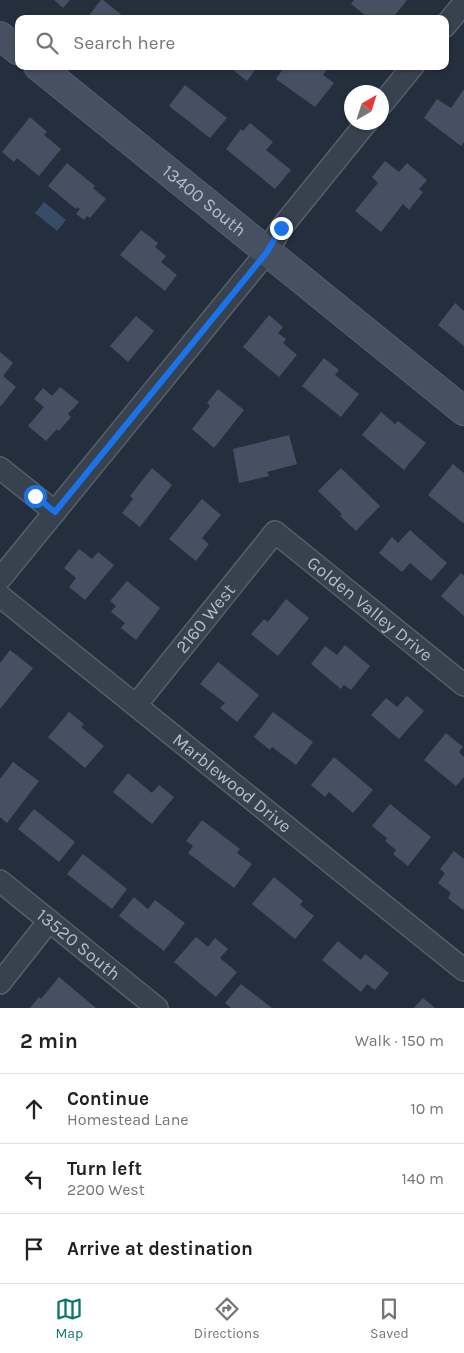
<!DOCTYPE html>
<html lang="en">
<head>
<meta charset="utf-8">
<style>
  body { margin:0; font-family:Karla,sans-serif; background:#f6f6f6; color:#222 }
  .compass { position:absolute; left:344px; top:85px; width:45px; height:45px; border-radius:50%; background:#fff; box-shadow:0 1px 4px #0004; rotate:39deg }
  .stop { position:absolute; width:15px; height:15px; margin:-11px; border:4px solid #1a73e8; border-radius:50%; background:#fff }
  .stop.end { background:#1a73e8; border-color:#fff; box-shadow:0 1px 5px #0008 }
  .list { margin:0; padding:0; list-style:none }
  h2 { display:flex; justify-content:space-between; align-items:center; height:65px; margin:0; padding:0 20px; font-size:21px }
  h2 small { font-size:16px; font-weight:400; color:#767676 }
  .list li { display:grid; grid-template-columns:32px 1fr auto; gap:15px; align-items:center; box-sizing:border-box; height:70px; padding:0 20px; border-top:1px solid #e0e0e0 }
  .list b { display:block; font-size:19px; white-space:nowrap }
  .list p { margin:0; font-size:16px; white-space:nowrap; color:#767676 }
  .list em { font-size:16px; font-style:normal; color:#767676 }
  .icon { flex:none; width:28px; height:28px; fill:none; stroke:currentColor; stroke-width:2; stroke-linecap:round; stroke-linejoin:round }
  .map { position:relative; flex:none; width:464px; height:1008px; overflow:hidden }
  .search { position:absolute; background:#fff; box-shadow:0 1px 4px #0004; left:15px; right:15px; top:15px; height:55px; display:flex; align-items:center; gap:12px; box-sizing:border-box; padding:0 18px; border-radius:10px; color:#767676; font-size:19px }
  .sheet { height:275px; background:#fff }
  nav { display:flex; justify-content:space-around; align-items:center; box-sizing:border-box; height:70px; border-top:1px solid #e0e0e0; background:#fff; font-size:14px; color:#767676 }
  nav a { display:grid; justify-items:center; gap:2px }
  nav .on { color:#0f766e }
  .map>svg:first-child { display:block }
</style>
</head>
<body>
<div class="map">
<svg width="464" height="1008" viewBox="0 0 464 1008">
  <rect width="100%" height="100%" fill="#242f3e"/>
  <!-- water -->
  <path fill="#394c67" d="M44 202 66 220 57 231 35 213Z"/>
  <!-- building -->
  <path fill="#455162" d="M54 0H70L63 8Z
    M101 0H103L127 19H86Z
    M354 0H407L392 19H370L351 4Z
    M228 66H258L247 81Z
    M285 66H330L323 75 334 83 315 107 276 79Z
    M185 85 227 118 210 138 169 106Z
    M464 89V142L461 146 424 118 437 99 451 108Z
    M30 117 47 132 44 135 61 149 39 176 17 158 14 162 2 152Z
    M250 123 273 142 266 150 291 170 275 189 226 149 241 129 243 131Z
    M385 161 399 172 407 163 427 180 419 189 423 192 409 210 403 204 381 232 355 211 378 183 372 177Z
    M67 163 95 186 93 188 106 199 90 218 87 216 84 220 76 214 80 209 77 207 76 209 48 186Z
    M141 230 158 243 155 247 166 256 161 262 177 275 165 291 120 255Z
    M455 303 464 311V346L438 325Z
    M269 315 283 327 278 333 286 339 283 343 297 355 279 377 243 347Z
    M136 316 154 331 128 362 110 346Z
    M0 352 13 363 3 376 16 387 1 406 0 405Z
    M324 358 339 370 335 375 359 394 341 417 302 386Z
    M60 387 79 402 68 414 71 417 59 431 57 429 46 441 28 426 44 407 34 399 43 388 52 396Z
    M218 389 244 410 214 448 192 429 210 406 207 403Z
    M381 412 395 424 398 421 426 443 404 470 362 435Z
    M289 435 297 464 267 472 269 476 239 483 233 449Z
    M453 464 464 473V522L463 523 428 495Z
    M152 468 172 485 140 527 122 513 133 499 130 496Z
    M341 468 380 506 356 531 340 516 342 514 318 491Z
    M202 499 221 515 202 538 209 544 196 561 169 539Z
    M410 530 447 563 431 581 410 563 402 572 379 553 392 537 398 543Z
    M79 549 92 559 98 552 114 565 85 600 69 587 76 578 64 568Z
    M461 573 464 576V616L441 596Z
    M127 581 160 608 136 640 121 628 125 623 111 612 116 606 110 601Z
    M286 599 309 618 278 656 251 634 264 619 268 622Z
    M345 645 370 666 351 690 344 685 341 689 311 664 325 646 337 655Z
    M10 650 33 668 0 709V663Z
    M218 662 259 695 237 722 220 708 225 703 200 684Z
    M407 696 424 711 399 739 371 715 386 698 397 707Z
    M69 712 84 724 81 727 104 746 85 768 48 737Z
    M273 712 313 742 296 765 272 747 270 750 254 737Z
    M446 733 463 747 459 752 464 757V777L456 786 424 760Z
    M334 757 373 790 353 813 329 792 325 797 311 785Z
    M13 762 39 781 7 823 0 817V779Z
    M128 773 152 793 159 785 174 797 152 824 113 792Z
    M390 804 431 837 408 866 393 854 396 850 385 841 387 838 372 826Z
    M34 809 75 842 59 862 18 829Z
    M202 820 240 849 237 853 252 864 234 888 188 853 193 846 186 841Z
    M454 851 464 859V908L463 910 448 898 451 893 438 883 445 873 440 869Z
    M83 854 127 889 112 909 67 874Z
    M274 877 303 901 300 905 314 916 295 939 252 904Z
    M134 897 148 909 155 900 185 923 164 951 119 916Z
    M196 937 208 947 215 938 228 949 220 958 237 972 216 997 174 962Z
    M338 941 361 960 365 954 389 973 375 990 367 984 361 992 322 960Z
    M59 977 96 1008H30L39 997 41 999Z
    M241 984 272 1008H231L225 1003Z
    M423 998 435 1008H414Z"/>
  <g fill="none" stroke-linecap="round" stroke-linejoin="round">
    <defs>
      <g id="street">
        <path d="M445 26 464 3"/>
        <path d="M382 104 413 66"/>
        <path d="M0 468 55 512"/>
        <path d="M0 579 267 252 281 228 367 122"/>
        <path id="s1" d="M0 596 464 970"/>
        <path id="s2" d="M136 705 275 532 464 685"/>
        <path id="s3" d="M0 881 157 1008"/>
        <path d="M0 983 49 921"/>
      </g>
      <g id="secondary">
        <path d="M0 36 19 51"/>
        <path id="s4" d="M38 66 464 411"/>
      </g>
    </defs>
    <!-- street casing -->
    <use href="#street" stroke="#565f6c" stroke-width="24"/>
    <!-- secondary casing -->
    <use href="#secondary" stroke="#565f6c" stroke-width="30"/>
    <!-- street -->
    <use href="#street" stroke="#38414e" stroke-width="21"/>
    <!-- secondary -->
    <use href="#secondary" stroke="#465061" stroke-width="28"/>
  </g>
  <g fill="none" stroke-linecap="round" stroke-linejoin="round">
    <!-- route -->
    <path stroke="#1a73e8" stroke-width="6" d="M35 496 55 512 267 252 281 228"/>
  </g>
  <g text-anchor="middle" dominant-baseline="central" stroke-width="4" stroke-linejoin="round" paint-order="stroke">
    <!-- street labels -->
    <g font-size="18" fill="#b4bcc9" stroke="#1d2633">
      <text stroke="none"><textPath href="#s4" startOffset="214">13400 South</textPath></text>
      <text stroke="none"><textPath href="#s2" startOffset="344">Golden Valley Drive</textPath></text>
      <text stroke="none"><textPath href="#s2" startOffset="111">2160 West</textPath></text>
      <text stroke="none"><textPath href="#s1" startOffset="298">Marblewood Drive</textPath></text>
      <text stroke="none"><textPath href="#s3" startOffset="101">13520 South</textPath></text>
    </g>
  </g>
</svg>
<svg class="compass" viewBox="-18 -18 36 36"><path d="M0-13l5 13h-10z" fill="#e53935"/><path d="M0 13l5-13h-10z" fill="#767676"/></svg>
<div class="stop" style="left:35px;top:496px"></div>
<div class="stop end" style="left:281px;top:228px"></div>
<div class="search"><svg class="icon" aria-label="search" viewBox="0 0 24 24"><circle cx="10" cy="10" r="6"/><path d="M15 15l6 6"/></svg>Search here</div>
</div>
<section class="sheet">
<h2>2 min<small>Walk · 150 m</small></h2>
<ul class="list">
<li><svg class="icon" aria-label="ahead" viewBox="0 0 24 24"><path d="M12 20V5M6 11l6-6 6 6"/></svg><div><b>Continue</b><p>Homestead Lane</p></div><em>10 m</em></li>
<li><svg class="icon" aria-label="left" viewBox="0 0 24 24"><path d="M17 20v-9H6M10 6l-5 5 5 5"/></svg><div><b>Turn left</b><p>2200 West</p></div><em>140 m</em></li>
<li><svg class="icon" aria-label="arrive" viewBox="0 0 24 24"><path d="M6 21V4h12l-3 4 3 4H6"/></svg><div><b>Arrive at destination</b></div></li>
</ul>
</section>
<nav>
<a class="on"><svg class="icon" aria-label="map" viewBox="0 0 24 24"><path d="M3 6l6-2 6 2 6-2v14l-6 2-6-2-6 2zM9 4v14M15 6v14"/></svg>Map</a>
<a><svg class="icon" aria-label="directions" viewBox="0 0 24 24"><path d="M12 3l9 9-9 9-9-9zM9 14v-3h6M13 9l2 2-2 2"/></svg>Directions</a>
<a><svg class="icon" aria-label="saved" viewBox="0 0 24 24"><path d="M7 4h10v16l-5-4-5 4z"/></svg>Saved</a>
</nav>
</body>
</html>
